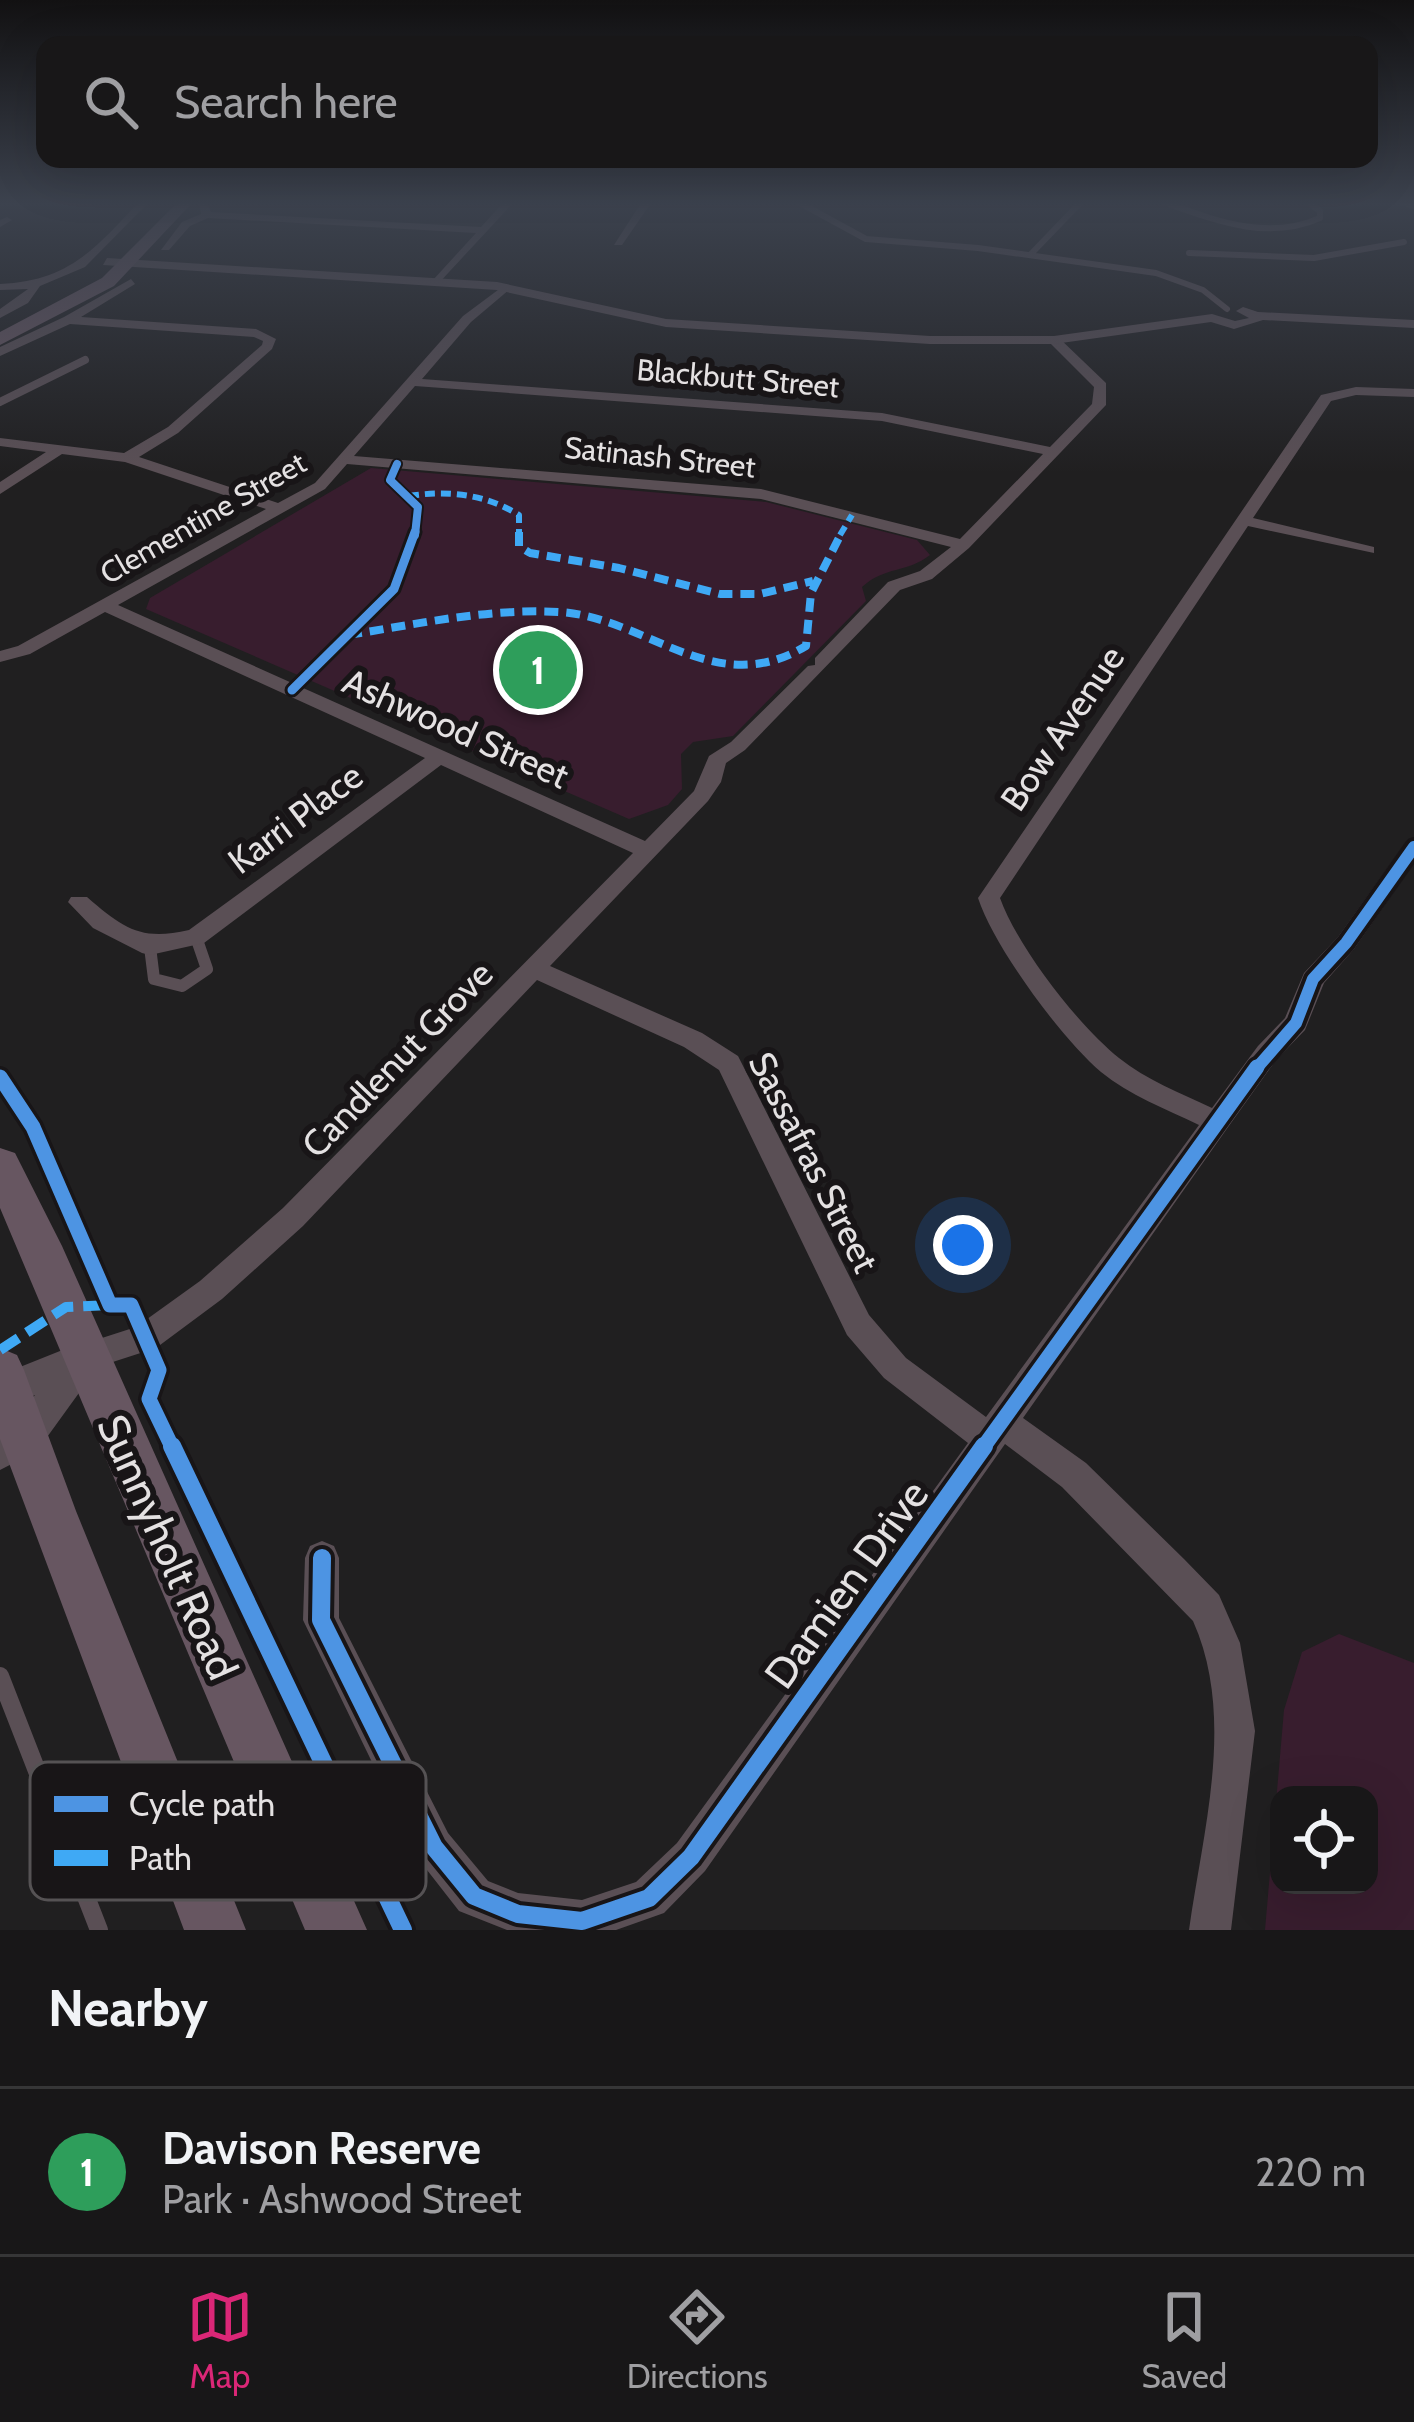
<!DOCTYPE html>
<html lang="en">
<head>
<meta charset="utf-8">
<style>
  body { margin:0; font-family:Cabin,sans-serif; background:#252425; color:#f1f3f6 }
  .controls { position:absolute; right:36px; bottom:36px; display:grid; overflow:hidden; border-radius:24px; box-shadow:0 12px 48px #0002 }
  .controls button { width:108px; height:108px; display:grid; place-items:center; padding:0; border:0; border-bottom:3px solid #363637; background:#181718; color:#f1f3f6; font:60px sans-serif }
  .you { position:absolute; left:963px; top:1245px; width:42px; height:42px; margin:-30px; border:9px solid #fff; border-radius:50%; background:#1a73e8; box-shadow:0 0 0 18px #1a73e833 }
  .badge { display:grid; place-items:center; width:78px; height:78px; border-radius:50%; background:#db2777; color:#fff; font-size:39px; font-weight:700 }
  .pin { position:absolute; translate:-50% -50%; border:6px solid #fff; box-shadow:0 3px 12px #0006 }
  .list { margin:0; padding:0; list-style:none }
  h2 { display:flex; justify-content:space-between; align-items:center; height:156px; margin:0; padding:0 48px; font-size:51px }
  h2 small { font-size:39px; font-weight:400; color:#9f9fa2 }
  .list li { display:grid; grid-template-columns:78px 1fr auto; gap:36px; align-items:center; box-sizing:border-box; height:168px; padding:0 48px; border-top:3px solid #363637 }
  .list b { display:block; font-size:45px; white-space:nowrap }
  .list p { margin:0; font-size:39px; white-space:nowrap; color:#9f9fa2 }
  .list em { font-size:39px; font-style:normal; color:#9f9fa2 }
  .icon { flex:none; width:66px; height:66px; fill:none; stroke:currentColor; stroke-width:2; stroke-linecap:round; stroke-linejoin:round }
  .map { position:relative; flex:none; width:1414px; height:1930px; overflow:hidden }
  .search { position:absolute; background:#181718; box-shadow:0 12px 48px #0002; left:36px; right:36px; top:36px; height:132px; display:flex; align-items:center; gap:30px; box-sizing:border-box; padding:0 42px; border-radius:24px; color:#9f9fa2; font-size:45px }
  .sheet { height:324px; background:#181718 }
  nav { display:flex; justify-content:space-around; align-items:center; box-sizing:border-box; height:168px; border-top:3px solid #363637; background:#181718; font-size:33px; color:#9f9fa2 }
  nav a { display:grid; justify-items:center; gap:6px }
  nav .on { color:#db2777 }
  .map>svg:first-child { display:block }
</style>
</head>
<body>
<div class="map">
<svg width="1414" height="1930" viewBox="0 0 1414 1930">
  <rect width="100%" height="100%" fill="#201f20"/>
  <!-- green -->
  <path fill="#381d2e" fill-rule="evenodd" d="M371 468 766 502 917 540 930 555C907 573 885 566 862 587L866 601 733 736 693 742 681 754 682 789 668 805 629 819 146 609 150 598Z
    M1339 1634 1414 1663V1930H1265L1284 1710 1302 1652ZM1279 1795H1369V1885H1279Z"/>
  <g fill="none" stroke-linecap="round" stroke-linejoin="round">
    <!-- service-far3 -->
    <path stroke="#5a4f55" stroke-width="6" d="M800 203 866 239 978 248 1156 273 1203 290 1227 309
      M1166 203C1217 221 1268 241 1320 218V211L1309 203
      M1404 203 1414 206
      M1189 253 1314 258 1404 242
      M1030 255 1080 203"/>
    <!-- service-far2 -->
    <path stroke="#5a4f55" stroke-width="8" d="M0 402 85 360"/>
    <!-- service-far1 -->
    <path stroke="#5a4f55" stroke-width="12" d="M150 947 154 979 182 986 207 969 196 937"/>
    <!-- service -->
    <path stroke="#5a4f55" stroke-width="18" d="M0 1676 99 1930"/>
    <!-- minor -->
    <path fill="#5a4f55" fill-rule="evenodd" d="M138 203H148L85 267 40 286 28 303 0 318V309L28 289 0 290V284C68 281 94 250 138 203Z
      M199 203H207L211 212 481 227 503 203H513L437 285 433 280 476 233 208 218 190 226 169 250H161L182 222 201 214Z
      M641 203H651L622 245H614Z
      M7 217 12 220 0 227V220Z
      M131 279 135 284 81 317 256 329 276 339 272 349 178 433 139 457 278 503 315 483 463 316 506 284 510 289 471 322 422 379 882 413 1050 447 1092 404 1094 387 1050 343V337H1058L1106 383V405L969 548 932 579 900 590 745 750 726 763 721 782 708 801 550 966 702 1033 738 1056 869 1315 906 1358 986 1417 1199 1125C1166 1109 1129 1095 1101 1072 1061 1038 994 947 978 898L1321 395 1356 387 1414 389V397L1356 395 1331 401 1253 518 1374 547V553L1248 526 1000 898C1018 948 1078 1025 1119 1058 1146 1080 1181 1093 1212 1108L1258 1046 1285 1018 1304 973 1338 937 1406 842 1414 840V863L1354 949 1324 983 1305 1030 1276 1060 1226 1130 1023 1418 1086 1463 1184 1559 1219 1595 1240 1643 1255 1731 1231 1930H1189C1203 1830 1236 1717 1193 1621L1062 1487 1005 1444 705 1871 664 1913 616 1930H507L459 1911 420 1861 303 1620 305 1558 310 1546 322 1541 334 1546 339 1558V1618L448 1833 488 1881 518 1893 582 1900 636 1882 677 1843 968 1443 884 1378 847 1335 719 1070 684 1047 537 980 303 1226 222 1299 156 1348 85 1371 74 1367 69 1357 74 1347 136 1327 200 1281 283 1208 633 853 441 765 204 943 150 955 142 953 93 928 68 902 71 897H87C124 929 141 941 189 930L425 758 105 612 30 654 0 662V651L18 646 266 509 125 462 62 454 0 494V482L46 452 0 446V438L124 453 168 427 262 345 263 341 254 337 70 324 0 356V347L64 317ZM415 386 882 421 1043 454 960 539 761 489 354 456ZM347 464 761 499 951 547 920 571 888 582 815 658V665L808 666 731 742 709 756 694 791 645 841 118 605 325 489Z"/>
    <!-- tertiary -->
    <path fill="#5a4f55" fill-rule="evenodd" d="M107 258 497 282 666 319 930 336H1054L1212 314 1235 321 1249 318 1236 311 1243 307 1258 312 1414 320V328L1263 320 1234 329 1211 322 1054 344H930L666 327 497 290 103 265Z
      M85 1341 97 1346 103 1357 97 1368 37 1451 0 1470V1432L11 1425 35 1395 0 1409V1375Z"/>
    <!-- primary -->
    <path fill="#675661" fill-rule="evenodd" d="M177 203H192L114 286 0 345V332L102 278Z
      M0 1148 15 1153 62 1246 367 1930H305L0 1208Z
      M0 1348 17 1355 24 1370 76 1511 246 1930H184L0 1439Z"/>
    <!-- quiet-far2 -->
    <path stroke="#3fa9f5" stroke-width="6" stroke-dasharray="10 6" stroke-linecap="butt" d="M409 496C448 490 485 494 519 515V535
      M840 535 852 515"/>
    <!-- quiet-far1 -->
    <path stroke="#3fa9f5" stroke-width="8" stroke-dasharray="14 8" stroke-linecap="butt" d="M519 532V546L530 553 619 568 720 594H760L813 581
      M348 635C418 624 489 608 560 612 648 618 715 701 806 646L811 593 842 532"/>
    <!-- quiet -->
    <path stroke="#3fa9f5" stroke-width="10" stroke-dasharray="22 10" stroke-linecap="butt" d="M0 1350 66 1307 110 1305"/>
    <defs>
      <path id="cycleway-far4" d="M397 464 390 480 418 507 415 535"/>
      <path id="cycleway-far3" d="M292 690 394 589 415 532"/>
      <path id="cycleway-far2" d="M1255 1070 1296 1023 1313 979 1346 943 1414 847"/>
      <path id="cycleway-far1" d="M0 1077 33 1127 110 1305H131L159 1370 149 1399 173 1449
        M982 1449 1257 1067"/>
      <path id="cycleway" d="M172 1446 403 1930
        M322 1558 321 1620 434 1847 474 1896 518 1914 582 1921 649 1898 691 1857 984 1446"/>
    </defs>
    <!-- cycleway-far4 casing -->
    <use href="#cycleway-far4" stroke="#181517" stroke-width="12"/>
    <!-- cycleway-far3 casing -->
    <use href="#cycleway-far3" stroke="#181517" stroke-width="15"/>
    <!-- cycleway-far2 casing -->
    <use href="#cycleway-far2" stroke="#181517" stroke-width="20"/>
    <!-- cycleway-far1 casing -->
    <use href="#cycleway-far1" stroke="#181517" stroke-width="22"/>
    <!-- cycleway casing -->
    <use href="#cycleway" stroke="#181517" stroke-width="26"/>
    <!-- cycleway-far4 -->
    <use href="#cycleway-far4" stroke="#4d94e3" stroke-width="8"/>
    <!-- cycleway-far3 -->
    <use href="#cycleway-far3" stroke="#4d94e3" stroke-width="9"/>
    <!-- cycleway-far2 -->
    <use href="#cycleway-far2" stroke="#4d94e3" stroke-width="12"/>
    <!-- cycleway-far1 -->
    <use href="#cycleway-far1" stroke="#4d94e3" stroke-width="15"/>
    <!-- cycleway -->
    <use href="#cycleway" stroke="#4d94e3" stroke-width="18"/>
  </g>
  <!-- sky -->
  <linearGradient id="sky" x2="0" y2="1"><stop stop-color="#121112"/><stop offset="0.43" stop-color="#3c424e"/><stop offset="1" stop-color="#3c424e" stop-opacity="0"/></linearGradient>
  <rect width="1414" height="473" fill="url(#sky)"/>
  <g text-anchor="middle" dominant-baseline="central" stroke-width="12" stroke-linejoin="round" paint-order="stroke">
    <!-- far-street labels -->
    <g font-size="30" fill="#e4e1e2" stroke="#181517">
      <text transform="translate(738 378) rotate(5)">Blackbutt Street</text>
      <text transform="translate(660 457) rotate(6)">Satinash Street</text>
      <text transform="translate(203 518) rotate(-30)">Clementine Street</text>
    </g>
    <!-- street labels -->
    <g font-size="36" fill="#e4e1e2" stroke="#181517">
      <text transform="translate(456 728) rotate(24)">Ashwood Street</text>
      <text transform="translate(1062 728) rotate(-56)">Bow Avenue</text>
      <text transform="translate(295 818) rotate(-37)">Karri Place</text>
      <text transform="translate(397 1059) rotate(-46)">Candlenut Grove</text>
      <text transform="translate(814 1162) rotate(63)">Sassafras Street</text>
    </g>
    <!-- near-street labels -->
    <g font-size="42" fill="#e4e1e2" stroke="#181517">
      <text transform="translate(168 1547) rotate(66)">Sunnyholt Road</text>
      <text transform="translate(846 1584) rotate(-54)">Damien Drive</text>
    </g>
  </g>
  <!-- legend -->
  <rect x="30" y="1762" width="396" height="138" rx="18" fill="#181517" stroke="#555254" stroke-width="3"/>
  <rect x="54" y="1796" width="54" height="16" fill="#4d94e3"/>
  <rect x="54" y="1850" width="54" height="16" fill="#3fa9f5"/>
  <g font-size="33" fill="#e4e1e2">
    <text x="129" y="1816">Cycle path</text>
    <text x="129" y="1870">Path</text>
  </g>
</svg>
<div class="controls">
<button><svg class="icon" aria-label="locate" viewBox="0 0 24 24"><circle cx="12" cy="12" r="6"/><path d="M12 2v4M12 18v4M2 12h4M18 12h4"/></svg></button>
</div>
<div class="you"></div>
<div class="pin badge" style="left:538px;top:670px;background:#2e9e5b">1</div>
<div class="search"><svg class="icon" aria-label="search" viewBox="0 0 24 24"><circle cx="10" cy="10" r="6"/><path d="M15 15l6 6"/></svg>Search here</div>
</div>
<section class="sheet">
<h2>Nearby<small></small></h2>
<ul class="list">
<li><span class="badge" style="background:#2e9e5b">1</span><div><b>Davison Reserve</b><p>Park · Ashwood Street</p></div><em>220 m</em></li>
</ul>
</section>
<nav>
<a class="on"><svg class="icon" aria-label="map" viewBox="0 0 24 24"><path d="M3 6l6-2 6 2 6-2v14l-6 2-6-2-6 2zM9 4v14M15 6v14"/></svg>Map</a>
<a><svg class="icon" aria-label="directions" viewBox="0 0 24 24"><path d="M12 3l9 9-9 9-9-9zM9 14v-3h6M13 9l2 2-2 2"/></svg>Directions</a>
<a><svg class="icon" aria-label="saved" viewBox="0 0 24 24"><path d="M7 4h10v16l-5-4-5 4z"/></svg>Saved</a>
</nav>
</body>
</html>
